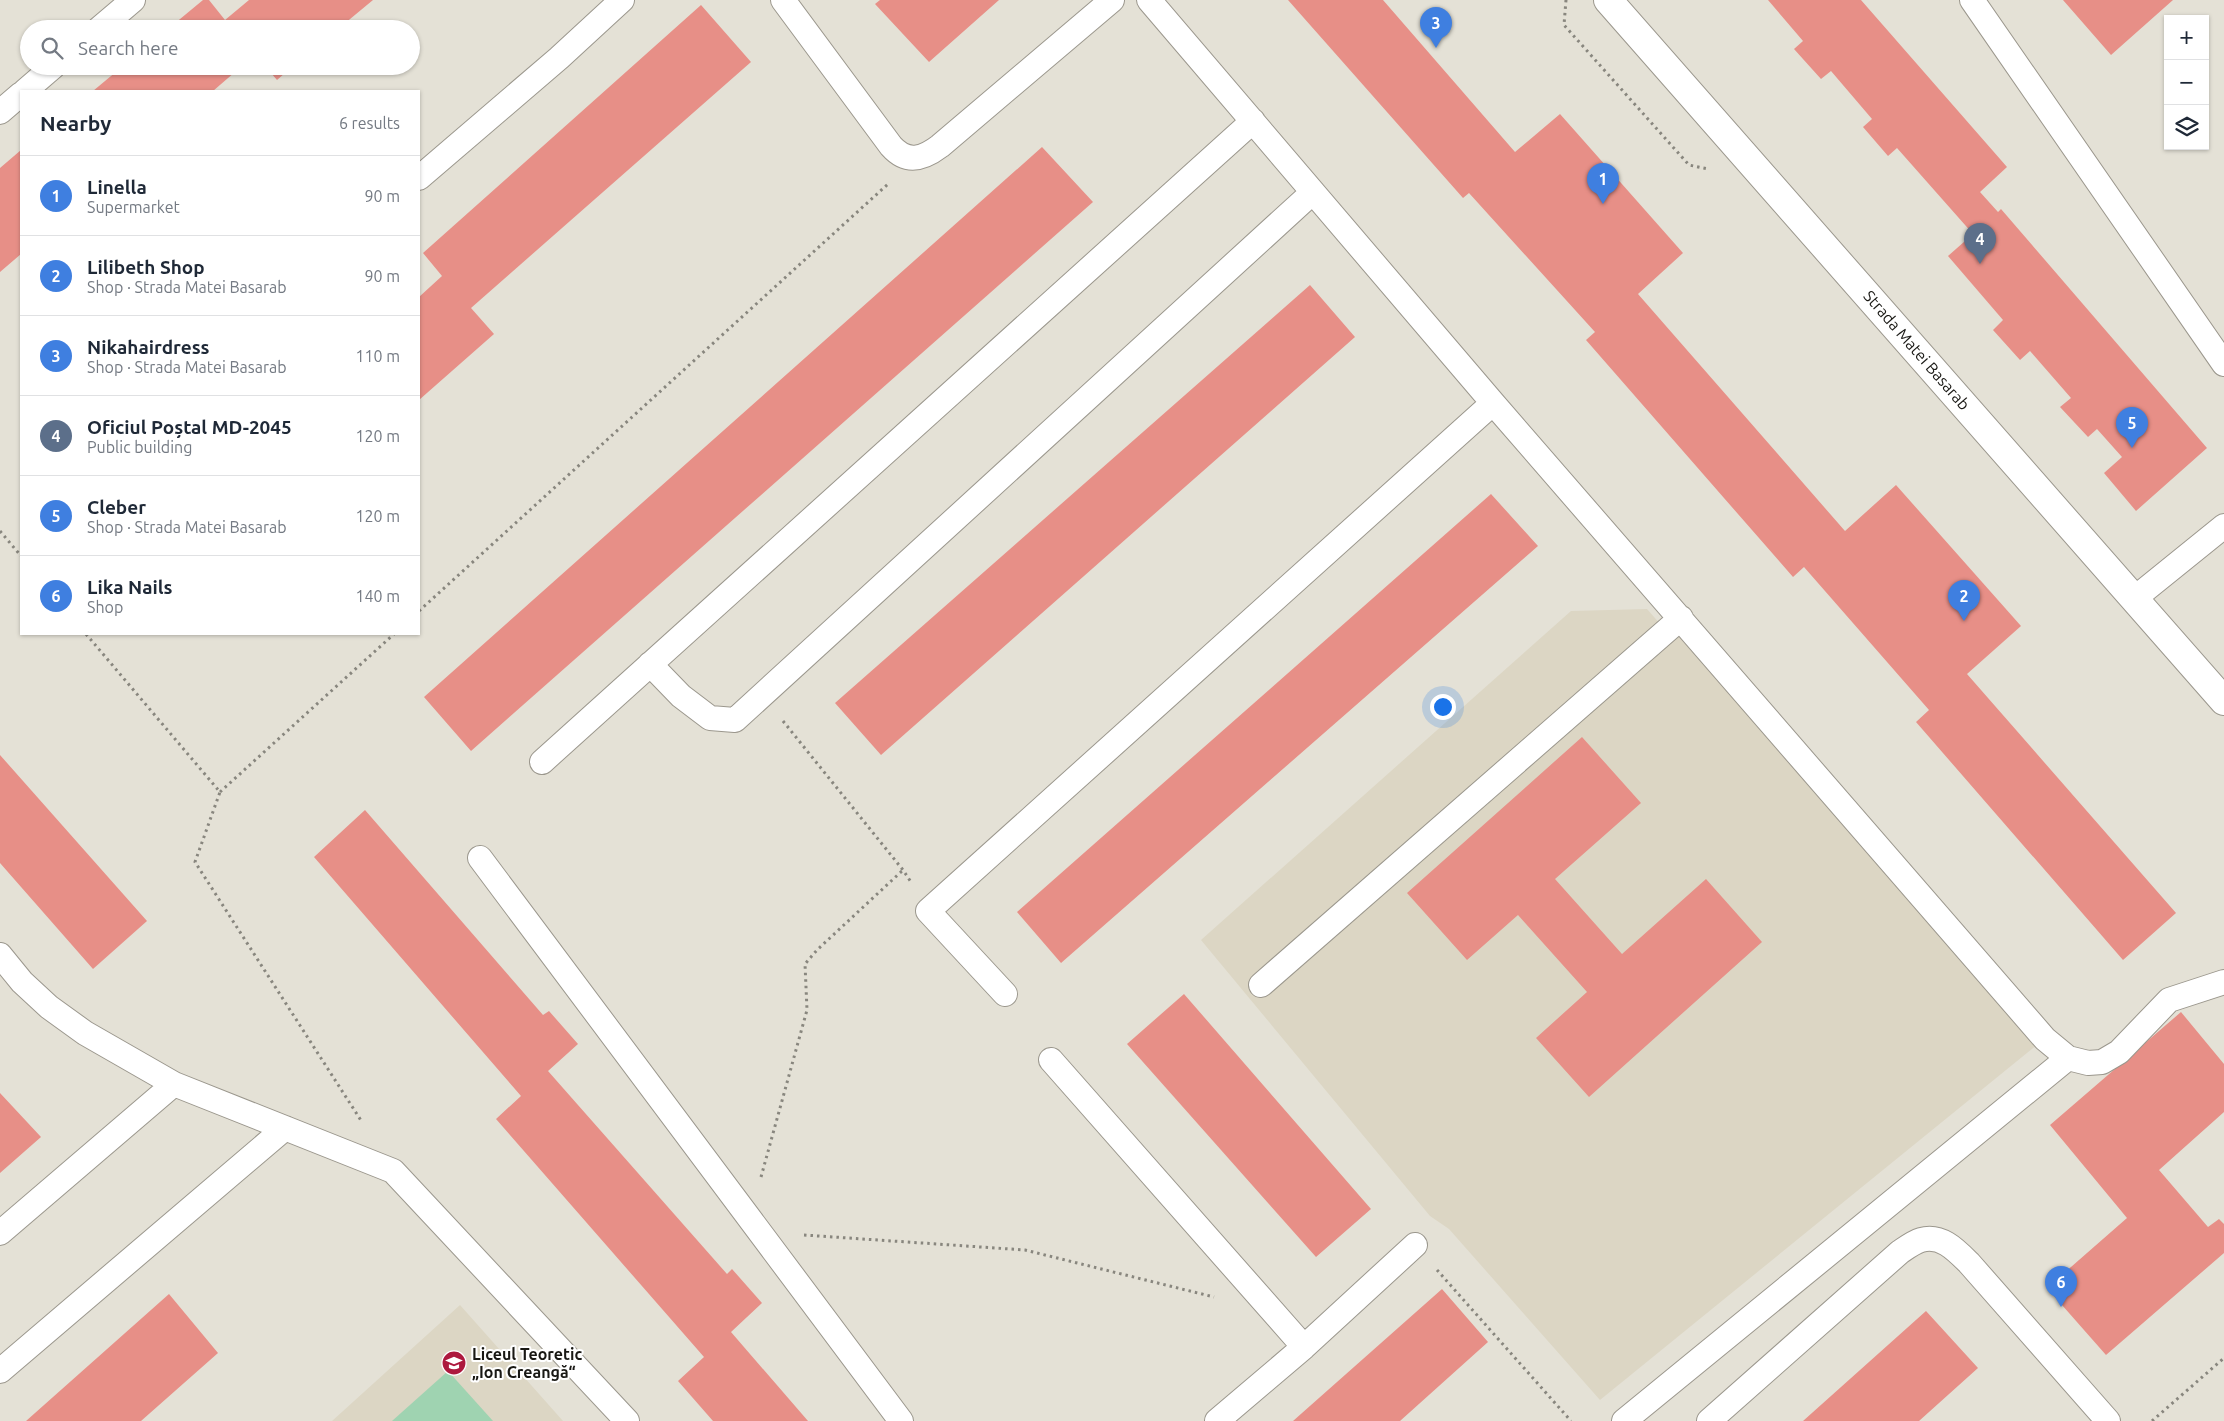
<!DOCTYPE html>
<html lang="en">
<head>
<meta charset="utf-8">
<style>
  body { margin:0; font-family:Ubuntu,sans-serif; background:#f2f2f3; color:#1f2937 }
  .controls { position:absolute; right:15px; top:15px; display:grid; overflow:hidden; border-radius:0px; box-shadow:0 1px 4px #0004 }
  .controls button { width:45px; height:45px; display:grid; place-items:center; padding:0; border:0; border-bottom:1px solid #e0e1e3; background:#fff; color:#1f2937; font:25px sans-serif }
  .you { position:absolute; left:1442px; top:706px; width:18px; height:18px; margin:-12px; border:4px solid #fff; border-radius:50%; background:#1a73e8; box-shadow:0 0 0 8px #1a73e833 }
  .badge { display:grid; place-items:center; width:32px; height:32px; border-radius:50%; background:#d93025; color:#fff; font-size:16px; font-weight:700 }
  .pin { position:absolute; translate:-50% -41px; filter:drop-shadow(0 1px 2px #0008) }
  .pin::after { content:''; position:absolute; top:26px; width:18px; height:15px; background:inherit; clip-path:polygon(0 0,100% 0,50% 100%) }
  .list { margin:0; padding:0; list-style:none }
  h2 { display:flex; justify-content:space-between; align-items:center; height:65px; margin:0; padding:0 20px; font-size:21px }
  h2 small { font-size:16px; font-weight:400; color:#747a83 }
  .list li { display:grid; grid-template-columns:32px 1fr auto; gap:15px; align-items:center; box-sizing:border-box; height:80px; padding:0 20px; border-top:1px solid #e0e1e3 }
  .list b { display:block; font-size:19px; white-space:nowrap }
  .list p { margin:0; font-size:16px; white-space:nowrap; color:#747a83 }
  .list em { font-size:16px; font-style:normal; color:#747a83 }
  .icon { flex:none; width:28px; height:28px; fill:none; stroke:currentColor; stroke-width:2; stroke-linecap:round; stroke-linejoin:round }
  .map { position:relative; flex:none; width:2224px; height:1421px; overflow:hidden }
  .search { position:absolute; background:#fff; box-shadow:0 1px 4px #0004; left:20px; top:20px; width:400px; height:55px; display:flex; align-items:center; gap:12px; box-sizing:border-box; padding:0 18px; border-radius:28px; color:#747a83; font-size:19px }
  .panel { position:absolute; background:#fff; box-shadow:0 1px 4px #0004; left:20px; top:90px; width:400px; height:545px; border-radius:0px }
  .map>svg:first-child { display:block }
</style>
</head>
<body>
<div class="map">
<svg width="2224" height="1421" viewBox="0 0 2224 1421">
  <rect width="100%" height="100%" fill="#e4e1d6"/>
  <!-- built -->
  <path fill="#dcd6c4" d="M1647 609 1669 634 1675 629 2038 1044 1600 1400 1449 1229 1430 1216 1201 940 1571 611Z
    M460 1305 563 1421H332Z"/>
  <!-- green -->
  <path fill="#9fd3b1" d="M448 1371 493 1421H392Z"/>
  <!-- building -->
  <path fill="#e78f87" d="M203 0H209L225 20 249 0H373L338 29H168Z
    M880 0H999L929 62 875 4Z
    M1288 0H1383L1515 152 1560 114 1683 253 1638 294 1845 531 1896 485 2021 626 1967 674 2176 913 2123 960 1916 722 1929 710 1804 567 1793 577 1586 340 1595 332 1469 193 1463 198Z
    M1768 0H1861L2007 167 1980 192 1998 212 2001 209 2207 448 2136 511 2104 473 2122 457 2097 429 2088 437 2060 407 2071 398 2030 351 2020 360 1993 330 2003 320 1948 256 1973 234 1897 148 1888 156 1863 127 1872 119 1831 71 1821 79 1794 49 1803 41Z
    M2063 0H2173L2111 55Z
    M701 5 751 62 471 308 494 334 419 400V297L442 276 423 253Z
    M123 66H242L213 91H93Z
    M265 66H293L277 80Z
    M1042 147 1093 202 471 751 424 697Z
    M21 150V254L0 272V168Z
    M1310 285 1355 337 881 755 835 703Z
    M1491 494 1538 546 1061 963 1017 912Z
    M1582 737 1641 803 1555 879 1622 954 1706 879 1762 942 1589 1097 1536 1038 1587 992 1518 915 1467 960 1407 893Z
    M0 755 147 921 93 969 0 863Z
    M365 810 543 1015 549 1011 578 1044 548 1071 727 1274 732 1269 762 1303 731 1332 808 1421H713L678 1381 704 1357 496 1119 521 1096 314 857Z
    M1184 994 1371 1209 1316 1257 1127 1044Z
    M2181 1012 2224 1064V1112L2159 1170 2208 1227 2219 1219 2224 1224V1253L2106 1355 2047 1288 2127 1218 2050 1125Z
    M0 1093 41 1137 0 1173Z
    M1442 1289 1488 1342 1400 1421H1293Z
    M169 1294 218 1353 141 1421H26Z
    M1926 1311 1978 1368 1919 1421H1803Z"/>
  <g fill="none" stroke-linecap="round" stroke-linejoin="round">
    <defs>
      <path id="lane" d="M783 0 891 146C907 164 923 159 940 146L1112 0
        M1149 0 1493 403 2045 1039 2068 1058 2088 1063 2102 1062 2119 1052 2169 1000 2224 982
        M1972 0 2224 364
        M99 29 133 0
        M25 91 54 66
        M0 112 21 94
        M419 178 559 58 622 0
        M2135 598 2224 526
        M650 664 681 696 710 718 735 720 1313 192
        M542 762 1253 121
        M480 858 901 1421
        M0 955 22 982 49 1007 85 1033 174 1084 393 1171 627 1421
        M1261 985 1681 618
        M1005 994 928 911 1493 403
        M1051 1060 1304 1347
        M0 1233 174 1084
        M0 1371 285 1128
        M1217 1421 1304 1347 1415 1245
        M1624 1421 2068 1058
        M1709 1421 1900 1252C1906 1248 1914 1242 1921 1240 1941 1234 1956 1250 1969 1263L2108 1421"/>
      <path id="secondary" d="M1608 0 2224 701"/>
    </defs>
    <!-- lane casing -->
    <use href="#lane" stroke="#9b978d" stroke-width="26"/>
    <!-- secondary casing -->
    <use href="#secondary" stroke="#9b978d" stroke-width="30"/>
    <!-- path -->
    <path stroke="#88867e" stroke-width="3" stroke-dasharray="2.5 4" stroke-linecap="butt" d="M1566 0 1564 25 1689 165 1708 169
      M0 531 21 556
      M419 611 888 184
      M86 634 220 792 195 862 362 1122
      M783 721 903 870 911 882
      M220 792 394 634
      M761 1177 807 1010 805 964 817 950 903 870
      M804 1235 1025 1250 1214 1297
      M1437 1270 1571 1421
      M2152 1421 2224 1358"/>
    <!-- lane -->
    <use href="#lane" stroke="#fff" stroke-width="24"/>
    <!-- secondary -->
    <use href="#secondary" stroke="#fff" stroke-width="28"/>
  </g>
  <!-- icons -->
  <defs>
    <symbol id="school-disc" viewBox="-11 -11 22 22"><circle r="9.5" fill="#ad193e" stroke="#fff"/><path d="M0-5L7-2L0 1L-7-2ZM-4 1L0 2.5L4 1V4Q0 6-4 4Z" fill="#fff"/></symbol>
  </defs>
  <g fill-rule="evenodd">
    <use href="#school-disc" x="440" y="1349" width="28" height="28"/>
  </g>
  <g text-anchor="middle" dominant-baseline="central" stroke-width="4" stroke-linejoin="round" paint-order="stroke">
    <!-- street labels -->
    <g font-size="16" fill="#191814" stroke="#fff">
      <text transform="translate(1917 350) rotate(49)">Strada Matei Basarab</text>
    </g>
    <!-- poi labels -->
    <g font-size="16" font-weight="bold" fill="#191814" stroke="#fff" text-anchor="start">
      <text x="472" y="1354">Liceul Teoretic<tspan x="472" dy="18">„Ion Creangă“</tspan></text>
    </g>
  </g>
</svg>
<div class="controls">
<button>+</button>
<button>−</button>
<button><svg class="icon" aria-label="layers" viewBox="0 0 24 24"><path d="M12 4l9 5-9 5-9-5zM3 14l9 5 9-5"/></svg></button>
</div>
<div class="you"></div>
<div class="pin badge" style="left:1603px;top:204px;background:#3f7fe0">1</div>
<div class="pin badge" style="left:1964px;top:621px;background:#3f7fe0">2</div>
<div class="pin badge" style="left:1436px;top:48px;background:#3f7fe0">3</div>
<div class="pin badge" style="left:1980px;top:264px;background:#5c6f8a">4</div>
<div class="pin badge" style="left:2132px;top:448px;background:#3f7fe0">5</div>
<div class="pin badge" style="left:2061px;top:1307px;background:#3f7fe0">6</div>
<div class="search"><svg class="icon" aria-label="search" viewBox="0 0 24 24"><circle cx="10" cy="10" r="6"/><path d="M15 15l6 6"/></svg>Search here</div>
<section class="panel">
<h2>Nearby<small>6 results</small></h2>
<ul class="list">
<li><span class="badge" style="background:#3f7fe0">1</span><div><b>Linella</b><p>Supermarket</p></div><em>90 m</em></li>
<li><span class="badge" style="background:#3f7fe0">2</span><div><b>Lilibeth Shop</b><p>Shop · Strada Matei Basarab</p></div><em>90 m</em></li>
<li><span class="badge" style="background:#3f7fe0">3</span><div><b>Nikahairdress</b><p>Shop · Strada Matei Basarab</p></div><em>110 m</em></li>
<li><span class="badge" style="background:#5c6f8a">4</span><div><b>Oficiul Poștal MD-2045</b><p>Public building</p></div><em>120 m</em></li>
<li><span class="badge" style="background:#3f7fe0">5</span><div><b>Cleber</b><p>Shop · Strada Matei Basarab</p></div><em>120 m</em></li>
<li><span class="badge" style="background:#3f7fe0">6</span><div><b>Lika Nails</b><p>Shop</p></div><em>140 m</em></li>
</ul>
</section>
</div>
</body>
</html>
